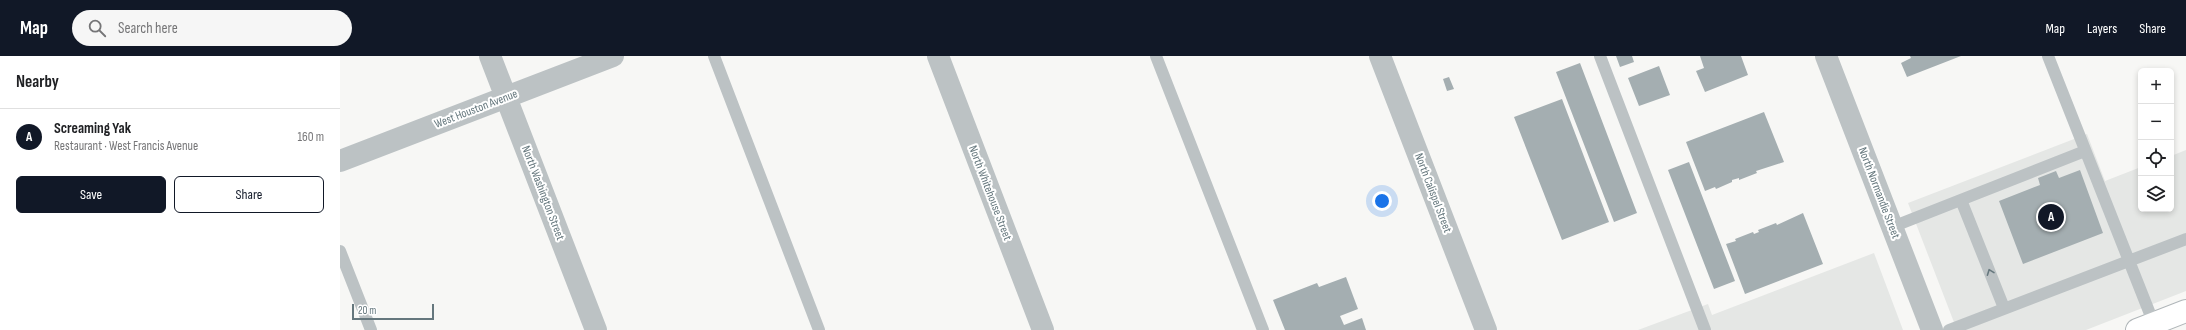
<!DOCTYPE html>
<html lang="en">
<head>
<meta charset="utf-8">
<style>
  body { margin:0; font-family:"Sofia Sans Condensed",sans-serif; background:#f6f6f6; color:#202124 }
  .controls { position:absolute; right:12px; top:12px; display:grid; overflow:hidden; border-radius:6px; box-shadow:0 2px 6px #0003 }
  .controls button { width:36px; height:36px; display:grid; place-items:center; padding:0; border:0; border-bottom:1px solid #e0e0e0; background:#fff; color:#202124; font:20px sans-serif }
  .scale { position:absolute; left:12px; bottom:10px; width:82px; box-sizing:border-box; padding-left:4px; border:2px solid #65777d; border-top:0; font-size:11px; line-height:14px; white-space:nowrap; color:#65777d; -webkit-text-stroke:3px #fff; paint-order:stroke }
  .you { position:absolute; left:1042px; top:145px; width:14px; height:14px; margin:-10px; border:3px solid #fff; border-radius:50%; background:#1a73e8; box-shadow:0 0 0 6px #1a73e833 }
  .badge { display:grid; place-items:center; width:26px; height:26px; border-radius:50%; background:#111827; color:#fff; font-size:13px; font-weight:700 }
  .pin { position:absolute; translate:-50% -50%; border:2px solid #fff; box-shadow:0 1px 4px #0006 }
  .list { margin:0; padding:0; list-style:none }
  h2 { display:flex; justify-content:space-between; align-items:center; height:52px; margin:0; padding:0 16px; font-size:17px }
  h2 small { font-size:13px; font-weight:400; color:#757577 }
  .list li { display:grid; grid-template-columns:26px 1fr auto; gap:12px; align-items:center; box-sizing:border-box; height:56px; padding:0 16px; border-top:1px solid #e0e0e0 }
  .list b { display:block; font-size:15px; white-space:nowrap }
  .list p { margin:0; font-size:13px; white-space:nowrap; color:#757577 }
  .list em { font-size:13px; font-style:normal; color:#757577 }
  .actions { display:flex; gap:8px; padding:12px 16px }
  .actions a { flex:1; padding:9px 0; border:1px solid #111827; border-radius:6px; text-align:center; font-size:14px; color:#111827 }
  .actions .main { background:#111827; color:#fff }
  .icon { flex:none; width:22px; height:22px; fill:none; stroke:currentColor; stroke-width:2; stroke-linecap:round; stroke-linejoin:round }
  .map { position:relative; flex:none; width:1846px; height:274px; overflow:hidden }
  header { display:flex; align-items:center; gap:24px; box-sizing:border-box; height:56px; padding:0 20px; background:#111827; color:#fff }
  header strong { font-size:19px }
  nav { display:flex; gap:22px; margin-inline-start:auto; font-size:14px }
  .search { width:280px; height:36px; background:#f6f6f6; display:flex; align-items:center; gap:10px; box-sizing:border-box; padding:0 14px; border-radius:22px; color:#757577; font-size:15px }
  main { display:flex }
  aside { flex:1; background:#fff }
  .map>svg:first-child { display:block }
</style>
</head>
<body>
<header>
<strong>Map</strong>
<div class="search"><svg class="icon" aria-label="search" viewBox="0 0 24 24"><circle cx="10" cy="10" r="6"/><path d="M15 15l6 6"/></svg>Search here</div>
<nav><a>Map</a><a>Layers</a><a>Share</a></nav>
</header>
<main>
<aside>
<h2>Nearby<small></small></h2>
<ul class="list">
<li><span class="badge">A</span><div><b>Screaming Yak</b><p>Restaurant · West Francis Avenue</p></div><em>160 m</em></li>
</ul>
<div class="actions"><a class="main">Save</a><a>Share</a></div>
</aside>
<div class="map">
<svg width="1846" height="274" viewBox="0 0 1846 274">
  <rect width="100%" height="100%" fill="#f7f7f5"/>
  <!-- built -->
  <path fill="#e5e7e5" d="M1747 78 1765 125 1801 111V153H1831V100L1846 94V235L1746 274H1617L1568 147Z
    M1534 197 1563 274H1298L1368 248 1372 259Z"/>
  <!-- building -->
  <path fill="#a4aeb1" d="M1276 0H1292L1294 6 1280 11Z
    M1360 0H1401L1408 19 1365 36 1356 15 1364 12Z
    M1570 0H1621L1567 21 1561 7 1571 2Z
    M1240 7 1297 157 1274 166 1216 16Z
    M1319 10 1330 39 1299 50 1288 22Z
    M1109 21 1114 33 1107 35 1103 23Z
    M1222 43 1269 166 1222 184 1174 61Z
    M1424 56 1444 106 1416 115 1417 117 1399 124V122L1392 124V126L1376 133 1375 131 1365 135 1346 86Z
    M1349 106 1395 225 1374 233 1328 114Z
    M1740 114 1763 177 1683 208 1659 145 1700 129 1698 122 1716 115 1719 122Z
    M1463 157 1483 208 1405 238 1386 188 1396 185 1395 183 1413 176 1414 178 1419 176 1418 174 1436 167 1437 169Z
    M1006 221 1018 253 1000 260 1004 269 1022 262 1026 274H945L933 244 977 227 979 231Z"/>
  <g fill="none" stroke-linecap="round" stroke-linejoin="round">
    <defs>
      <path id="primary" d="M1797 274 1846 255"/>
    </defs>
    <!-- primary casing -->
    <use href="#primary" stroke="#b0b6b9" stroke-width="24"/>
    <!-- service -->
    <path stroke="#bcc2c4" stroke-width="12" d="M374 0 479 274
      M816 0 923 274
      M1260 0 1365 274
      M1708 0 1814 268
      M1621 144 1664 252
      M1552 171 1745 95
      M0 195 31 274
      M1609 274 1846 183"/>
    <!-- minor -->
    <path stroke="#bcc2c4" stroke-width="22" d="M150 0 256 274
      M598 0 703 274
      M1040 0 1146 274
      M1486 0 1592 274
      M0 105 273 0"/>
    <!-- primary -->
    <use href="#primary" stroke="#fff" stroke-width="22"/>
  </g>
  <!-- one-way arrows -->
  <defs><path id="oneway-chevron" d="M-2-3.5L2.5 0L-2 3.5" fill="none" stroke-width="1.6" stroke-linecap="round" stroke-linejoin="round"/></defs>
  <use stroke="#65777d" href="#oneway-chevron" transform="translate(1650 216) rotate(-111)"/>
  <g text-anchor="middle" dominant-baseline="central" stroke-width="4" stroke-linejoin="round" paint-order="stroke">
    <!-- street labels -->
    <g font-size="12" fill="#65777d" stroke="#fff">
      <text transform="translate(136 53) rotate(-21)">West Houston Avenue</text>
      <text transform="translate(203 137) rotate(69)">North Washington Street</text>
      <text transform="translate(650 137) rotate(69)">North Whitehouse Street</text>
      <text transform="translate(1093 137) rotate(69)">North Calispel Street</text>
      <text transform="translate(1539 137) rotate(69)">North Normandie Street</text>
    </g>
  </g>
</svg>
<div class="controls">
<button>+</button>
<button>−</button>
<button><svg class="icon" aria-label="locate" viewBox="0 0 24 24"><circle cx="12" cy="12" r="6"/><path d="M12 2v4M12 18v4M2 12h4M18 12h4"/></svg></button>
<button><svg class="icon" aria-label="layers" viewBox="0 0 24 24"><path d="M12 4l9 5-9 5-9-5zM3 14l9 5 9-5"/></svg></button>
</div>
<div class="scale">20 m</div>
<div class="you"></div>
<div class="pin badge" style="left:1711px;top:161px">A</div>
</div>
</main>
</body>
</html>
